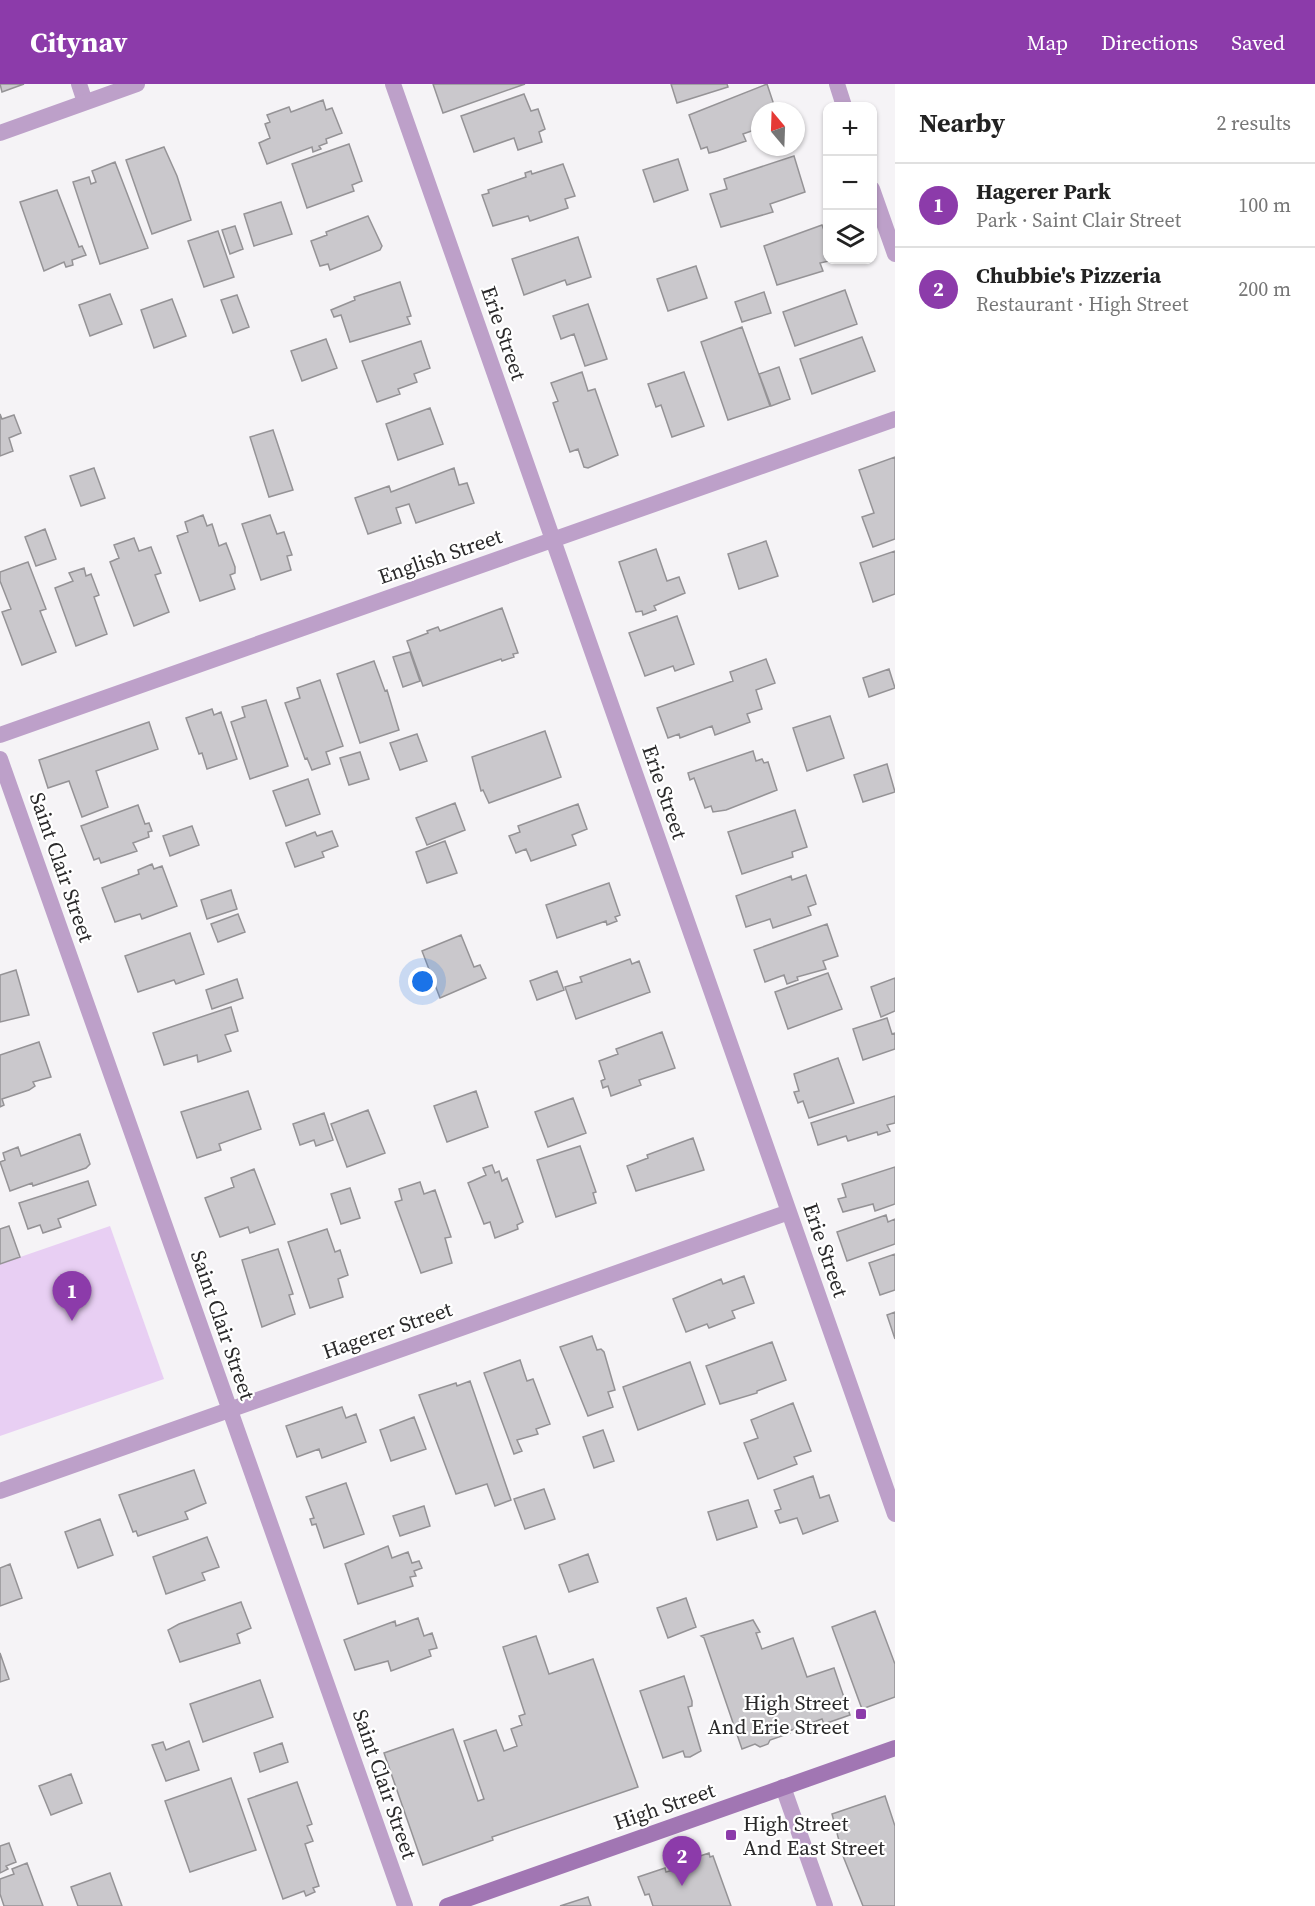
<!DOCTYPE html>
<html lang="en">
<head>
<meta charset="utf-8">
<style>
  body { margin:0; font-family:"Source Serif 4",serif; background:#f6f6f6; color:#222 }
  .controls { position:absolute; right:18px; top:18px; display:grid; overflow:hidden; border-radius:12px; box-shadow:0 2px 4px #0004 }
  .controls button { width:54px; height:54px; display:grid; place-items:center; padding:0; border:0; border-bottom:2px solid #e0e0e0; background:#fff; color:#222; font:30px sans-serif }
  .compass { position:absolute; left:751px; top:18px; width:54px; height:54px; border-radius:50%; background:#fff; box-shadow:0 2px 4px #0004; rotate:341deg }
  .you { position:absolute; left:423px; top:898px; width:21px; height:21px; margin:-15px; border:4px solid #fff; border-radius:50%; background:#1a73e8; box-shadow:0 0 0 9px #1a73e833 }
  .badge { display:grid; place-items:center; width:39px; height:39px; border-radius:50%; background:#8c3baa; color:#fff; font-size:20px; font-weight:700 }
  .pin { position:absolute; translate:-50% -50px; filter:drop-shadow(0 2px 3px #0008) }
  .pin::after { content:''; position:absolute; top:32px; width:21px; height:18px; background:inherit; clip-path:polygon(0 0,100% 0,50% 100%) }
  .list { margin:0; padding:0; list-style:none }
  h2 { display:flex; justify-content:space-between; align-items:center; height:78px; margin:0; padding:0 24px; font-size:26px }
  h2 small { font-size:20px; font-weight:400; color:#767676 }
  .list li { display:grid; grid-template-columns:39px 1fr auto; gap:18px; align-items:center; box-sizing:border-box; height:84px; padding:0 24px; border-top:2px solid #e0e0e0 }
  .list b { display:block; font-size:22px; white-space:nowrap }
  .list p { margin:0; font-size:20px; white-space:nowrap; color:#767676 }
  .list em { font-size:20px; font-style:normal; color:#767676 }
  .icon { flex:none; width:33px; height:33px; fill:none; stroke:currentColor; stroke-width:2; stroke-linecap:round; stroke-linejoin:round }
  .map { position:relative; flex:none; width:895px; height:1822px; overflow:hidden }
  header { display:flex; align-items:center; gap:36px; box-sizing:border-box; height:84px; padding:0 30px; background:#8c3baa; color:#fff }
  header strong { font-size:28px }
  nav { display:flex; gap:33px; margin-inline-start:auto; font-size:21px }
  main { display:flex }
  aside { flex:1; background:#fff }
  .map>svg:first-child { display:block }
</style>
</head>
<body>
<header>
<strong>Citynav</strong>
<nav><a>Map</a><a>Directions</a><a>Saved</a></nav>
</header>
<main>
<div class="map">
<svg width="895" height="1822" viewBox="0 0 895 1822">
  <rect width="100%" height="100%" fill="#f5f3f6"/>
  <!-- green -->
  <path fill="#e8cff3" d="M110 1142 164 1295 0 1352V1180Z"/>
  <!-- building -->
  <path fill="#cac8cc" stroke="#959396" stroke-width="1.5" d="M0 0H24L2 8Z
    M433 0H525L443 29Z
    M671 0H727L728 3 677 19Z
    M767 0 776 27H760V44L743 50 746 57 717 67 709 69 707 63 701 65 689 31Z
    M524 10 531 27 538 25 545 45 539 48 542 58 518 66 514 54 474 68 461 32Z
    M323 16 326 26 332 24 342 49 326 55 327 59 319 62 321 65 313 68 312 63 267 80 259 59 270 54 265 40 270 38 267 31 289 23 291 28Z
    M349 60 362 97 352 101 354 107 307 124 292 80Z
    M164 63 177 92 191 136 152 150 126 76Z
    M794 72 805 108 770 120 773 128 721 143 710 110 727 105 724 95Z
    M678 75 688 106 654 118 643 86Z
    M115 78 148 164 100 180 73 98 89 93 91 100 96 98 92 87Z
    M563 80 575 112 565 115 568 124 530 137 528 132 493 142 482 111 489 109 488 106 526 93 525 89 531 87 532 90Z
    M57 106 79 163 82 162 86 171 72 176 73 181 66 183 64 178 44 187 20 118Z
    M281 118 292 150 254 162 244 130Z
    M368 132 382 162 380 166 330 186 328 180 320 182 311 157 327 151 326 148Z
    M822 141 828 157V176H833L820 179 823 187 777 201 764 162Z
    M235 142 243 165 230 170 222 146Z
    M218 147 234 193 204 203 188 157Z
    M578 153 591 193 567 201 565 196 524 211 512 175Z
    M696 182 707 214 668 227 657 195Z
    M400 198 411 232 407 233 410 240 350 258 341 231 334 233 331 226 355 216 354 213Z
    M845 206 857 240 795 262 783 228Z
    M764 208 771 229 742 238 735 218Z
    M110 210 122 240 90 252 79 221Z
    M237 211 249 243 233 249 221 216Z
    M172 215 186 252 154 264 141 226Z
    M588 220 607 275 585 282 574 250 561 255 553 232Z
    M742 243 770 322 728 336 701 258Z
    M862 253 875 287 812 310 800 275Z
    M326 255 337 284 302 297 291 267Z
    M421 257 430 284 414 290 417 298 398 305 400 310 377 318 362 277Z
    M779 283 790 315 771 322 759 290Z
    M582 288 588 307 595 305 618 371 588 384 584 383 578 365 570 368 553 319 558 317 551 299Z
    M684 288 704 342 672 353 661 321 656 323 648 300Z
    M430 324 443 360 398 376 386 340Z
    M0 330 2 335 14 331 21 349 9 354 13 367 0 372Z
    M273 346 293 406 269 413 250 353Z
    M895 373V455L873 463 862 433 874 429 859 386Z
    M94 384 105 414 81 422 70 392Z
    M454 384 459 401 467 399 474 419 416 439 409 420 396 424 401 439 368 450 355 414 389 402 391 408Z
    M203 431 207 442 212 440 219 462 226 459 235 483V489L230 491 235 505 200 517 177 452 188 448 185 438Z
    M270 431 277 450 284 448 292 471 287 472 291 486 261 496 242 440Z
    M45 445 56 475 36 482 25 453Z
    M134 454 139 467 151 463 161 489 155 491 169 528 134 542 110 478 119 474 114 461Z
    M766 457 778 492 739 505 728 470Z
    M656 465 667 497 679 493 685 509 654 522 656 526 643 531 642 527 636 528 619 478Z
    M895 467V510L873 518 860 479Z
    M28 478 46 525 40 527 56 568 22 581 2 528 11 525 0 497V488Z
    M84 484 86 492 91 490 99 511 94 513 107 550 76 562 55 504 73 497 69 489Z
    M502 524 518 569 513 570 514 573 502 577 501 575 423 602 407 557 428 549 427 547 438 543 440 547Z
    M677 532 694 580 675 587 673 582 645 592 629 549Z
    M410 568 420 597 403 603 393 573Z
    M766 575 775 599 756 606 762 625 747 630 750 638 715 651 712 642 680 654 679 650 668 654 657 624 733 597 730 588Z
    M374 577 385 607 387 606 399 646 360 659 337 590Z
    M889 585 895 604 869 613 863 594Z
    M320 596 343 662 326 668 330 680 312 686 307 674 305 675 285 619 300 614 297 604Z
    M266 616 288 682 250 695 231 638 245 633 242 623Z
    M212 625 214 631 221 628 237 675 207 685 202 669 199 670 186 634Z
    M830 632 844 674 807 687 793 644Z
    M149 638 158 665 96 687 108 723 82 733 69 697 48 704 39 676Z
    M545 647 561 693 489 719 483 706 481 707 472 673Z
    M417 650 427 677 400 686 390 659Z
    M753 667 756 677 762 675 764 679 768 678 777 706 726 726 713 728 711 722 705 724 694 694 690 696 688 689Z
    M360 668 369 695 349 701 340 674Z
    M887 680 895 708 863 718 854 691Z
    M308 695 320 730 286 742 273 707Z
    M455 719 465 746 427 761 416 734Z
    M578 720 587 745 572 751 576 761 531 777 526 765 516 769 509 752 520 748 518 742Z
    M138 721 145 740 149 739 152 747 148 748 149 753 133 759 137 767 101 779 99 774 94 776 81 742Z
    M795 726 807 763 792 768 793 773 742 790 728 748Z
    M192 742 199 761 170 772 163 752Z
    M332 747 338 762 322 768 324 773 295 783 286 759 315 748 317 752Z
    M445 757 457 789 427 799 416 768Z
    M152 780 154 785 162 782 177 822 142 835 140 830 115 838 102 804 139 790 138 786Z
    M806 791 816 820 808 823 811 831 773 844 770 835 746 843 736 812 791 792 792 796Z
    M609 799 620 831 615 833 617 837 607 841 606 837 557 854 546 821Z
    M231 806 237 825 207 835 201 816Z
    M238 830 245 848 218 858 211 840Z
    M827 840 838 872 823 877 826 885 797 893 798 896 787 900 784 891 765 898 754 866Z
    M190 849 204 890 176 900 174 896 138 908 125 872Z
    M461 851 474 883 480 881 486 894 440 914 422 867Z
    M630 875 632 880 639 877 650 908 576 935 565 903 582 898 580 893Z
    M16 886 29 931 0 938V891Z
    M557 887 564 906 537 916 530 897Z
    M828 889 842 925 788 945 775 908Z
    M895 894V927L881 933 871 903Z
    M237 895 243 914 212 925 206 906Z
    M231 923 238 947 225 951 231 967 198 978 197 971 164 981 153 949Z
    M887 934 892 950 895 949V965L863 976 853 945Z
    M662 948 675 984 639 996 641 1001 611 1012 608 1002 603 1004 601 997 605 995 599 977 618 970 616 965Z
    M39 958 51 993 33 998 35 1002 29 1006 2 1015 4 1021 0 1023V971Z
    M838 974 854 1019 809 1034 803 1017 798 1019 794 1008 799 1007 794 990Z
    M248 1007 261 1045 219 1060 221 1066 197 1074 181 1028Z
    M476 1007 488 1043 447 1058 434 1022Z
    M895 1012V1039L887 1041 890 1047 878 1051 877 1048 848 1057 846 1052 818 1061 811 1039Z
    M573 1014 586 1049 548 1063 535 1028Z
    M368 1026 385 1069 347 1083 331 1040Z
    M324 1029 333 1056 316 1062 314 1056 300 1061 293 1040Z
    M80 1050 90 1080 86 1084 33 1102 32 1099 10 1107 0 1078 5 1076 3 1069 18 1063 21 1072Z
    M693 1054 704 1086 636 1107 627 1082 648 1074 647 1071Z
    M580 1062 596 1108 593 1109 596 1119 556 1133 537 1076Z
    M492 1081 495 1089 499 1087 502 1097 507 1094 523 1138 517 1141 518 1145 495 1154 490 1138 484 1140 468 1099 486 1091 483 1084Z
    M895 1083V1120L875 1127 873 1120 843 1128 838 1115 846 1113 842 1100Z
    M254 1085 275 1140 250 1149 248 1143 220 1153 205 1114 234 1103 231 1094Z
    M88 1097 96 1121 58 1135 61 1143 43 1149 40 1141 28 1145 19 1119Z
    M420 1098 424 1110 435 1106 451 1153 445 1154 452 1179 421 1189 395 1118 402 1116 399 1105Z
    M350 1104 360 1134 341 1140 331 1110Z
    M886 1131 888 1138 895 1135V1160L847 1177 837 1148Z
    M9 1142 20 1173 0 1180V1145Z
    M327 1145 335 1168 340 1166 348 1191 338 1195 343 1213 310 1224 288 1158Z
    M278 1165 293 1210 289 1211 295 1230 262 1243 242 1176Z
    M895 1170V1206L880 1211 869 1179Z
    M744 1192 754 1219 732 1227 735 1234 709 1244 707 1240 686 1248 673 1215 721 1195 723 1200Z
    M895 1228V1255L887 1231Z
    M592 1252 597 1266 601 1265 604 1268 615 1306 608 1308 613 1323 588 1332 560 1263Z
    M772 1258 786 1296 757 1307V1309L720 1320 706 1282Z
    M520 1276 527 1297 533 1295 550 1340 536 1345 538 1350 517 1356 522 1367 514 1370 484 1289Z
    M690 1278 705 1320 638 1346 623 1303Z
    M470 1297 511 1416 495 1422 487 1400 456 1410 419 1311 456 1299 457 1302Z
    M793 1319 811 1367 794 1373 797 1380 758 1395 744 1359 758 1354 751 1336Z
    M342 1323 346 1334 356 1330 366 1358 322 1374 319 1365 297 1373 286 1342Z
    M414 1333 426 1365 391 1377 380 1346Z
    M603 1346 614 1377 594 1384 583 1353Z
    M194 1386 206 1419 185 1428 188 1435 138 1452 136 1447 133 1448 119 1411Z
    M813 1392 820 1414 829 1411 838 1437 803 1450 797 1434 780 1439 775 1427 781 1425 774 1406Z
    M346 1399 364 1450 324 1464 316 1440 312 1441 310 1435 314 1434 306 1413Z
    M544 1405 555 1435 525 1445 514 1415Z
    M748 1416 757 1443 717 1456 708 1428Z
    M424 1422 430 1442 400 1452 393 1432Z
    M100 1435 113 1471 78 1484 65 1448Z
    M207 1453 219 1483 202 1489 205 1496 166 1510 153 1473Z
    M388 1462 392 1474 408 1468 412 1479 419 1477 422 1484 414 1487 416 1492 410 1493 413 1502 358 1520 345 1480Z
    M588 1470 598 1498 569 1508 559 1481Z
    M10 1480 22 1514 0 1522V1484Z
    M686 1514 696 1543 668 1554 657 1524Z
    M241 1518 251 1544 237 1550 240 1559 180 1578 168 1546 179 1540Z
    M875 1527 895 1580V1613L862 1625 832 1543Z
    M418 1534 424 1552 432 1549 437 1564 429 1566 431 1572 391 1587 388 1577 355 1586 344 1556 395 1537 396 1542Z
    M753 1536 760 1548 756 1549 762 1565 793 1554 807 1593 834 1584 850 1631 824 1640 822 1635 789 1647 790 1649 770 1656 768 1660 760 1663 755 1660 742 1665 704 1554 701 1552Z
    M536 1552 549 1590 593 1575 638 1703 492 1753 493 1756 423 1781 384 1669 453 1645 478 1717 484 1715 464 1657 496 1646 504 1667 517 1662 511 1645 522 1641 519 1632 525 1630 503 1563Z
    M0 1569 9 1595 0 1598Z
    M684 1592 692 1617V1622L688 1623 701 1667 690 1673H685L683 1667 663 1674 640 1607Z
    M260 1596 273 1633 203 1658 190 1620Z
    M189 1657 199 1686 166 1697 152 1661 163 1658 166 1666Z
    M282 1659 288 1678 260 1688 254 1669Z
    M71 1690 82 1719 51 1731 39 1702Z
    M231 1694 256 1766 190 1788 165 1717Z
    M297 1698 312 1740 307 1742 313 1757 305 1760 319 1802 313 1804 315 1808 306 1812 304 1807 283 1815 248 1715Z
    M885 1712 895 1742V1822H863L843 1772 832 1730Z
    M9 1759 16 1778 6 1782 8 1785 0 1789V1762Z
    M709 1769 710 1773 713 1772 731 1822H653L649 1810 645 1811 638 1793 665 1784 666 1788 673 1786 671 1781 682 1777 684 1782 689 1780 688 1776Z
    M27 1779 43 1822H4L0 1810V1795L14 1790 12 1785Z
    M110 1789 122 1822H78L71 1803Z
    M588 1813 591 1822H560Z"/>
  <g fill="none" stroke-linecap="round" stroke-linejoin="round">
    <!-- service -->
    <path stroke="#bda0c9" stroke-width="16" d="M79 0 85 18"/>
    <!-- minor -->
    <path stroke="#bda0c9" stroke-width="16" d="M393 0 895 1430
      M837 0 844 22
      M0 49 137 0
      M872 105 895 170
      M0 651 895 335
      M0 675 405 1822
      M0 1407 789 1128
      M783 1703 825 1822"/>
    <!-- secondary -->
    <path stroke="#a176b3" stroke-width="16" d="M447 1822 895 1664"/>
  </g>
  <!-- markers -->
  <g fill="#8c3baa" stroke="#fff" stroke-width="2">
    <rect x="855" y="1624" width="12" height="12" rx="3"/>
    <rect x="725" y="1745" width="12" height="12" rx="3"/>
  </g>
  <g text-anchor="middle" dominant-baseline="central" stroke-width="4.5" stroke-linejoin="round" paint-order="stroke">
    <!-- street labels -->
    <g font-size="21" fill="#2a292a" stroke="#fff">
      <text transform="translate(504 249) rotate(71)">Erie Street</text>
      <text transform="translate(440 472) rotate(-19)">English Street</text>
      <text transform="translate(665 708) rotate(71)">Erie Street</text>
      <text transform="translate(62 783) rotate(71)">Saint Clair Street</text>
      <text transform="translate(826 1166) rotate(71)">Erie Street</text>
      <text transform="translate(223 1241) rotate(71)">Saint Clair Street</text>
      <text transform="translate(387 1246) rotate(-19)">Hagerer Street</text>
      <text transform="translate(385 1700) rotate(71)">Saint Clair Street</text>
      <text transform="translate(664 1722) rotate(-19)">High Street</text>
    </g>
    <!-- poi labels -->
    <g font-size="21" fill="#2a292a" stroke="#fff" text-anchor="end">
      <text x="849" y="1618">High Street<tspan x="849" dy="24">And Erie Street</tspan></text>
      <text x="743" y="1739" text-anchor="start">High Street<tspan x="743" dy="24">And East Street</tspan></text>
    </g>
  </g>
</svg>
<div class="controls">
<button>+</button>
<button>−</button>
<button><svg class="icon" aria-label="layers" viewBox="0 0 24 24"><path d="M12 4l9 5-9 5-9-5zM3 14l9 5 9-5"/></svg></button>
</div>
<svg class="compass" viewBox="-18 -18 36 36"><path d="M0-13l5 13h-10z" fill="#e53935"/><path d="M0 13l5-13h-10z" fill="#767676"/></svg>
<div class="you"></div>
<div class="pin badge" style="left:72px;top:1237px">1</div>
<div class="pin badge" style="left:682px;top:1802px">2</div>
</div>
<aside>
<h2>Nearby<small>2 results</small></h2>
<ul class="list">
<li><span class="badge">1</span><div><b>Hagerer Park</b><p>Park · Saint Clair Street</p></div><em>100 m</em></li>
<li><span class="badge">2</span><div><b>Chubbie's Pizzeria</b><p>Restaurant · High Street</p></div><em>200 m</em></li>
</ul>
</aside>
</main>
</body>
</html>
